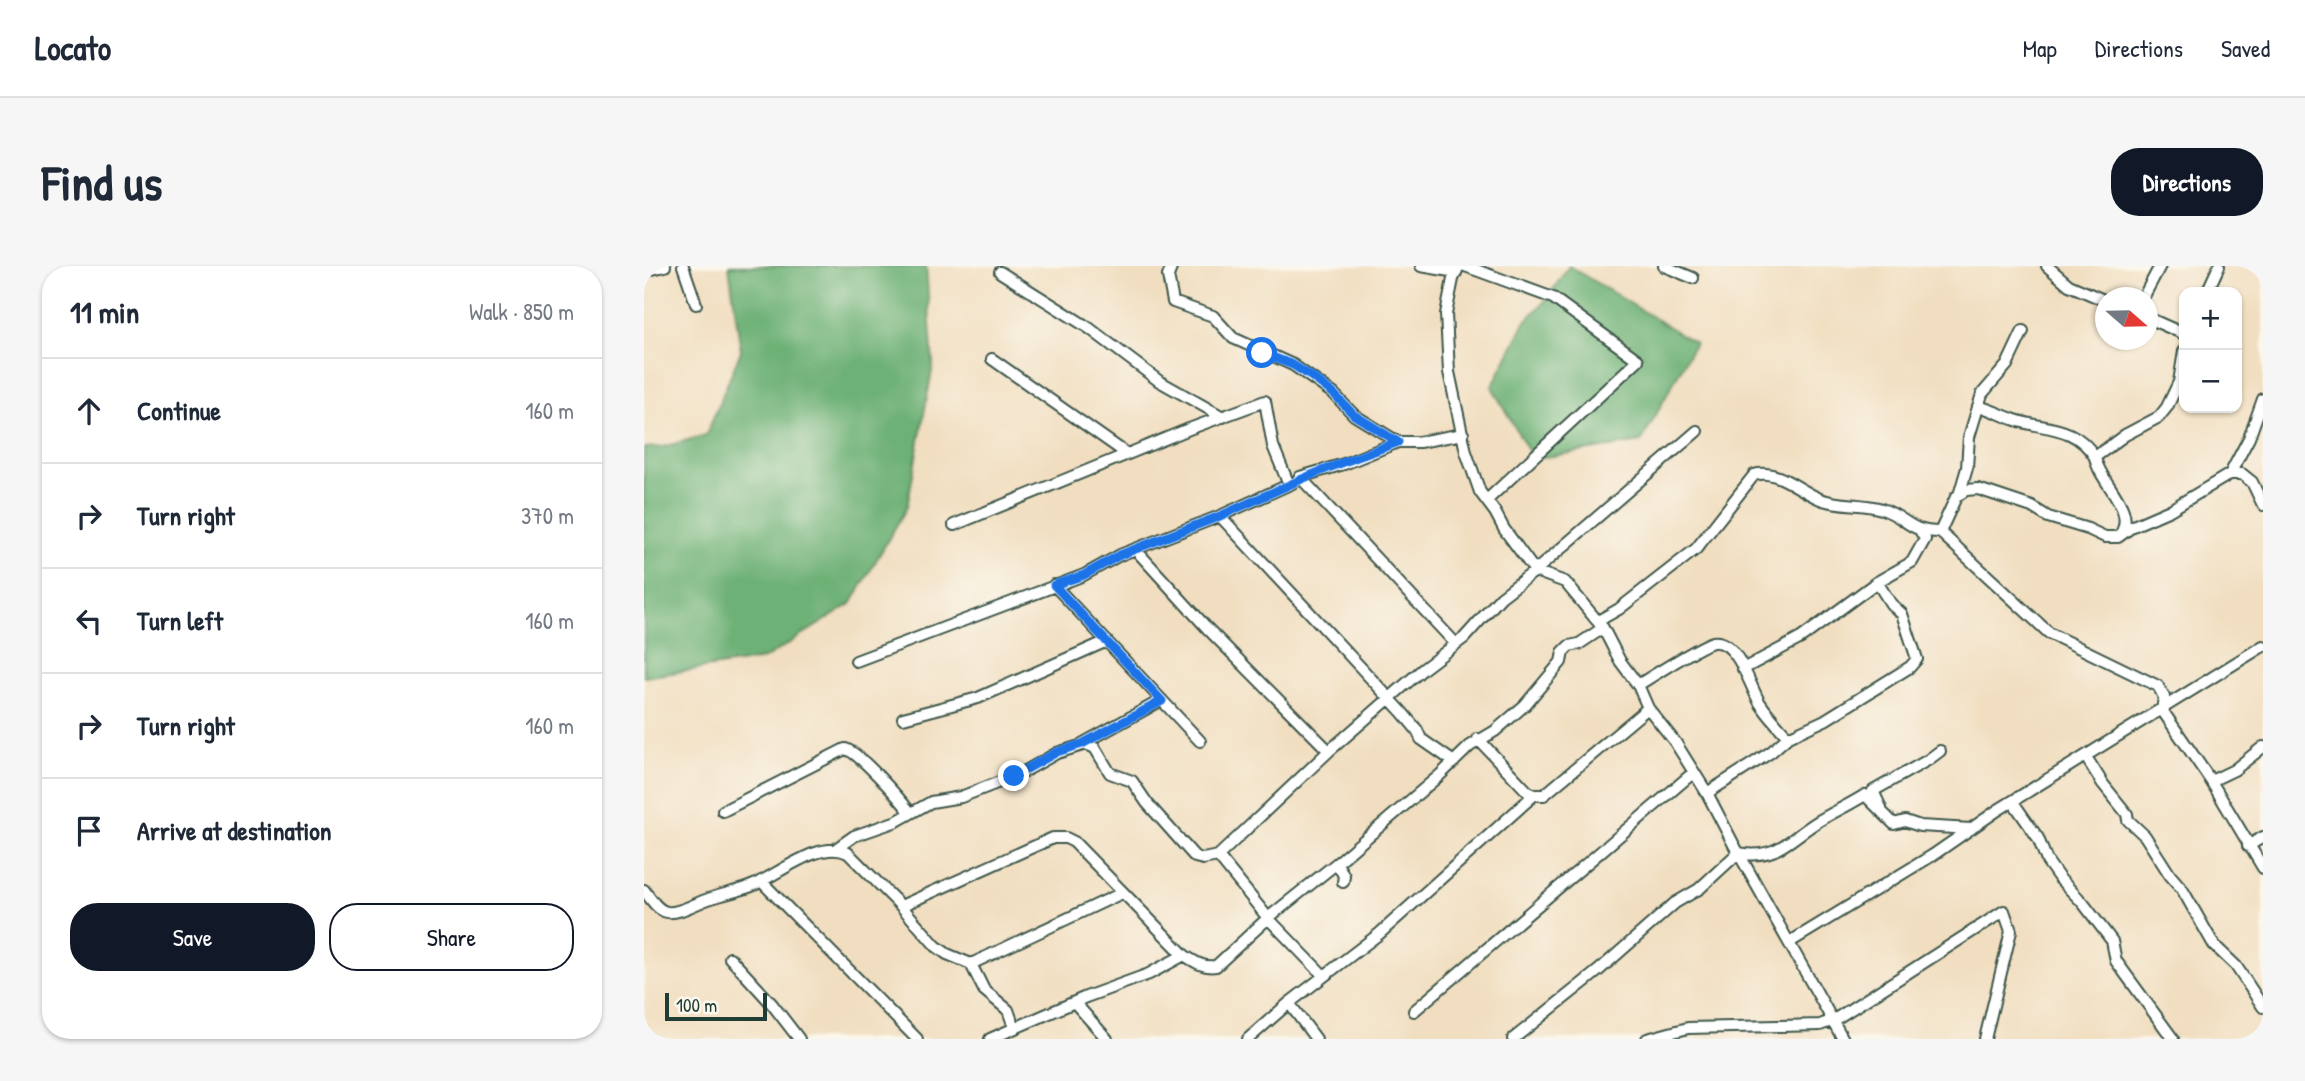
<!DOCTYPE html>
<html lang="en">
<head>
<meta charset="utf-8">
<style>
  body { margin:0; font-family:"Patrick Hand",sans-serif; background:#f6f6f7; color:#1f2937 }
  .controls { position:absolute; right:21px; top:21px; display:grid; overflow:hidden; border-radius:14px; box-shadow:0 2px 5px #0004 }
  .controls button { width:63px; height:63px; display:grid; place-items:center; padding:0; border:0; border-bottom:2px solid #e0e1e3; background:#fff; color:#1f2937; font:35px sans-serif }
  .compass { position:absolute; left:1451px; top:21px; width:63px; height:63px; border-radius:50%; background:#fff; box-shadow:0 2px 5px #0004; rotate:110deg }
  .scale { position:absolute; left:21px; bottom:18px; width:102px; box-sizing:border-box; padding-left:7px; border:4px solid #1f3d34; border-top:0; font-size:19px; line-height:24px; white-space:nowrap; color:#1f3d34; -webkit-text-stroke:5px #fbf7ec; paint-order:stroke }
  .stop { position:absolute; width:21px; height:21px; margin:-16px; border:5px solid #1a73e8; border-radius:50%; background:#fff }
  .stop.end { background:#1a73e8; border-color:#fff; box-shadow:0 2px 7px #0008 }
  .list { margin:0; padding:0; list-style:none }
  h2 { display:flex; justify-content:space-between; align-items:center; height:91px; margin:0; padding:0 28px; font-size:30px }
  h2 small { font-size:23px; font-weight:400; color:#747a83 }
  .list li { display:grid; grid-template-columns:46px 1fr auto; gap:21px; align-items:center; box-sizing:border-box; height:105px; padding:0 28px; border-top:2px solid #e0e1e3 }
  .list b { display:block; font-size:26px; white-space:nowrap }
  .list em { font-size:23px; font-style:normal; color:#747a83 }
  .actions { display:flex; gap:14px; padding:21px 28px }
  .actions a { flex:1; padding:16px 0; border:2px solid #111827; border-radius:28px; text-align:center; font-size:24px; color:#111827 }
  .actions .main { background:#111827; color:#fff }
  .icon { flex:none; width:38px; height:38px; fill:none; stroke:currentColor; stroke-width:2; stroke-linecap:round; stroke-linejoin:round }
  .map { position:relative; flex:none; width:1619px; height:773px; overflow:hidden; border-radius:28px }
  header { display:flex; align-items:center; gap:42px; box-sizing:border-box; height:98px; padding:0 35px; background:#fff; border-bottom:2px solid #e0e1e3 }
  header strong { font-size:33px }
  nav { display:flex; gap:38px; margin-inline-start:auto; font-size:24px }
  .intro { display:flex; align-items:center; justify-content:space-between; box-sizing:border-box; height:168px; padding:0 42px }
  h1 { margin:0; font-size:49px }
  .button { padding:18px 32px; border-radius:28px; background:#111827; color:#fff; font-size:24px; font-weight:700 }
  main { display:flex; gap:42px; padding:0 42px }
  aside { flex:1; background:#fff; border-radius:28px; box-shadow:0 2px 5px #0004 }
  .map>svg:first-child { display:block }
</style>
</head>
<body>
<header>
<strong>Locato</strong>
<nav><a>Map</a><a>Directions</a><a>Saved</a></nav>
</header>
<div class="intro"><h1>Find us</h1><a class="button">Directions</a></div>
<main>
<aside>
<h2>11 min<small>Walk · 850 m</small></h2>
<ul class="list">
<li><svg class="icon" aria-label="ahead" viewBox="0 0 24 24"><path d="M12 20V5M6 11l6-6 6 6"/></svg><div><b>Continue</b></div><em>160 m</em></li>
<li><svg class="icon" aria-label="right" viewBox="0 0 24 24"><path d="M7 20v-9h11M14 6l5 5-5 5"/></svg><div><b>Turn right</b></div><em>370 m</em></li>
<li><svg class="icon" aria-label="left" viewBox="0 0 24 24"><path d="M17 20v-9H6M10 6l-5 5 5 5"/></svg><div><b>Turn left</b></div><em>160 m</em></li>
<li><svg class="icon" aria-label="right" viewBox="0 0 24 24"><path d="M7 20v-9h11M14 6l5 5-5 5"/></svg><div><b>Turn right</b></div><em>160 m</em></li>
<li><svg class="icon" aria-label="arrive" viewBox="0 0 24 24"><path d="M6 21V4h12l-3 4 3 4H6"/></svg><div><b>Arrive at destination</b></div></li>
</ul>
<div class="actions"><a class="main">Save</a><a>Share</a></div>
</aside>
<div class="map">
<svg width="1619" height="773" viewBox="0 0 1619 773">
  <rect width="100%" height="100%" fill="#fbf7ec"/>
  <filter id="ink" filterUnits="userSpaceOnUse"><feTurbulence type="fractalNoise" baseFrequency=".0143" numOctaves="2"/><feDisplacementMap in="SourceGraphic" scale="14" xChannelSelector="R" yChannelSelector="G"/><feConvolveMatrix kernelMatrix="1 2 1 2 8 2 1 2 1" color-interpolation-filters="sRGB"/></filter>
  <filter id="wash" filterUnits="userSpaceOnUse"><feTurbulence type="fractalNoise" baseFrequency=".00686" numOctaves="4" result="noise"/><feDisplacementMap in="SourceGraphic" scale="28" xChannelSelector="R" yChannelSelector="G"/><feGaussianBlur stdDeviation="1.57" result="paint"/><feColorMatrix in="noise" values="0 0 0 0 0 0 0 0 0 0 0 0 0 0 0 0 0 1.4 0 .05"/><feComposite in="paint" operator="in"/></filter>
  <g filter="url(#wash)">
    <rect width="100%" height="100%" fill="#f1dec0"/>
    <!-- forest -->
    <path fill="#6db176" stroke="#467755" stroke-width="2" d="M85 0H282L289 99 263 241 207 338 120 393 0 411V182L19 181 62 169 97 85Z
      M925 0 1051 77 997 176 889 193 848 121 881 56 902 34Z"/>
  </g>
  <g filter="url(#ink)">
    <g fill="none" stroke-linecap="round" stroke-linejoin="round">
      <defs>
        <path id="minor" d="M39 0 52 38
          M528 0 524 10 529 36 569 50 589 72 649 99 690 128 710 149 754 176
          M777 0 812 6
          M815 0 809 13 802 48 805 106 822 186 836 226 851 246 860 263 891 305 921 316 959 362 976 395 994 419 1004 442 1031 476 1063 527 1090 579 1199 773
          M821 0 909 32 994 94 843 234
          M1020 0 1049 12
          M1403 0 1425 19 1462 35
          M0 5 21 0
          M356 6 445 62 515 115 579 151
          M1563 26 1575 0
          M1499 32 1516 0
          M1504 52 1540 68
          M348 93 483 188
          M1334 140C1346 143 1355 148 1366 152 1397 165 1429 156 1451 191
          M1586 208 1605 172 1619 133
          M656 211 812 378
          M1316 226 1323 202 1325 171 1338 128 1363 99 1379 65
          M576 250 758 446 773 464 777 473 810 496
          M310 259 545 163 621 135 629 180 645 219
          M1296 266 1312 231 1322 224 1334 223 1388 241 1404 251 1444 263 1461 271H1474L1489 260 1526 244 1586 208H1598L1608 216 1619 239
          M1476 269C1494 243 1455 217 1451 191L1481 169 1515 151 1523 141 1535 116 1540 85
          M491 283 563 362 685 485
          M410 319 556 475
          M954 355 975 343 1052 283 1110 209C1135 202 1157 227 1179 234 1198 240 1219 237 1238 243 1264 252 1264 266 1296 266L1405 367 1514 420 1520 431 1518 444 1567 515 1619 602
          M212 395 440 309 476 289 576 250 653 215 656 211 700 198 754 176H775L819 168
          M1099 403 1157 372 1233 316 1268 296 1281 273 1277 266
          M994 419C1009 410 1056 379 1069 376 1093 372 1106 421 1116 437 1124 449 1134 460 1144 471
          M259 452 334 432 463 375
          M834 473 885 527 890 529H900L1004 442
          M438 478 518 434
          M1442 491 1459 518 1483 548 1484 554 1501 570 1526 609 1538 623 1570 679 1592 700 1619 741
          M1567 515 1590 504 1619 481
          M1063 527 1127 486 1144 471 1181 454 1266 401 1273 393 1258 348 1247 338 1233 316
          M1369 536 1394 572 1403 595 1415 612 1439 637 1468 675 1472 695 1529 773
          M1237 542 1229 525 1284 494 1296 485
          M79 545 201 483C214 485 256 533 266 546
          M1604 580 1619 571
          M193 582 210 570 253 555 287 536 317 531 376 508 413 487 442 478 451 482 466 507 488 515 503 537 551 591 559 593 574 590 685 485 779 403 820 372 857 331 891 305 1053 165
          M574 590 624 652 693 597
          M117 615 273 773
          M699 616 700 610 693 597 796 509 826 480 851 465 881 439 917 396 919 386 925 380 935 378 959 362
          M0 624C6 632 13 644 23 646 33 648 49 639 59 635 76 628 94 626 110 619 135 608 176 573 204 587L257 640 292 680 303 688 327 698 340 724 364 744 370 761
          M257 640 409 572H422L430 576 540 689C551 696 559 702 572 700L624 652 680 710
          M1146 676 1289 589 1354 544 1619 380
          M86 692 128 738 155 773
          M327 698 478 627
          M431 737 463 773
          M645 737 672 773
          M770 745 1050 506
          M346 773 442 731 505 708 540 689
          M604 773 645 737 735 668 890 529
          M869 773 954 705 1031 637 1055 623 1094 587C1133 594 1144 574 1173 556 1188 547 1205 539 1221 529L1250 558 1261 555 1276 560 1327 563
          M1003 773 1044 762 1176 759 1190 754 1360 645 1367 665 1341 773"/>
      </defs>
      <!-- minor casing -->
      <use href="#minor" stroke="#3e5549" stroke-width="14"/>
      <!-- minor -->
      <use href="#minor" stroke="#fff" stroke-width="10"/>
    </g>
  </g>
  <g fill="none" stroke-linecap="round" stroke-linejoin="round" filter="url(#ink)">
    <!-- route -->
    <path stroke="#1a73e8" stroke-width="9" d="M370 510 413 486 438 478 518 435 410 319 440 309 476 289 576 250 645 219C680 202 718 190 754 176L710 149 690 128 668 111 649 99 618 87"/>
  </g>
</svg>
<div class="controls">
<button>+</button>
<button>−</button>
</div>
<svg class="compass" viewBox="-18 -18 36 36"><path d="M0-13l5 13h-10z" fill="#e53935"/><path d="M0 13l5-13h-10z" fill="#747a83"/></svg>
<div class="scale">100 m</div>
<div class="stop" style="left:618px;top:87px"></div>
<div class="stop end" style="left:370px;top:510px"></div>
</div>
</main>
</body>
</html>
